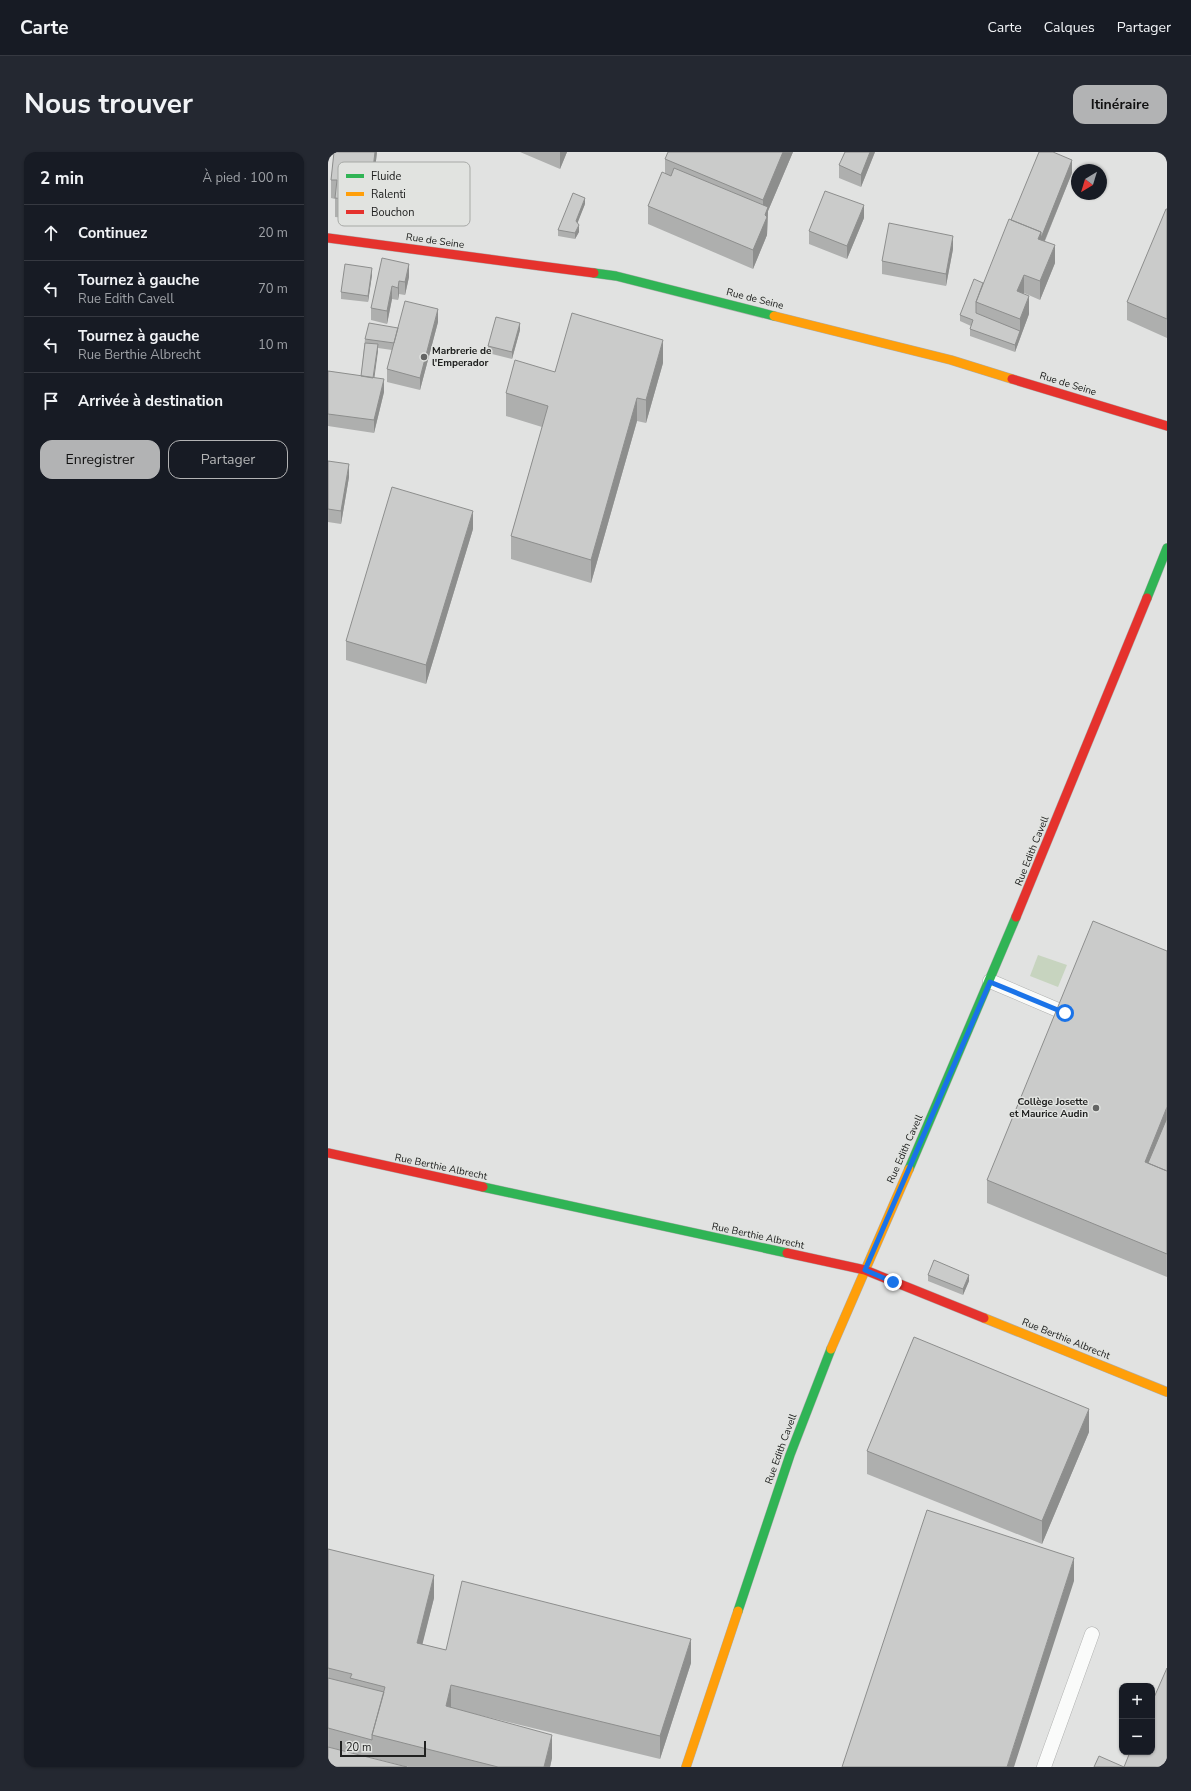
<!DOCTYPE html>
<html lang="fr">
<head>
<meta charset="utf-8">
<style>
  body { margin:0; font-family:"Nunito Sans",sans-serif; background:#242831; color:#f1f3f6 }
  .controls { position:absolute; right:12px; bottom:12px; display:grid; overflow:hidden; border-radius:8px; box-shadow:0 1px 3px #0004 }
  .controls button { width:36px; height:36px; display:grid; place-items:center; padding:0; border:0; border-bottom:1px solid #363941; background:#171b24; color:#f1f3f6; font:20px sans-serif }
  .compass { position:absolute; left:743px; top:12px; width:36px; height:36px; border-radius:50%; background:#171b24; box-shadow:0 1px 3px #0004; rotate:218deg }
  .scale { position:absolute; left:12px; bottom:10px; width:86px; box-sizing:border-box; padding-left:4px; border:2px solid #202120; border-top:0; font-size:11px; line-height:14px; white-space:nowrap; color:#202120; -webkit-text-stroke:3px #e1e3e0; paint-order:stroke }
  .stop { position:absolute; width:12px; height:12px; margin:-9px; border:3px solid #1a73e8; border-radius:50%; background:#fff }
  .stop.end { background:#1a73e8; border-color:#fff; box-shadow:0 1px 4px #0008 }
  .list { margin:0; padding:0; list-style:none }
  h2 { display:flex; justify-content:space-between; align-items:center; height:52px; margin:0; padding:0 16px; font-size:17px }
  h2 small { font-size:13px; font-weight:400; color:#9ea1a6 }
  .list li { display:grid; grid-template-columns:26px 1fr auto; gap:12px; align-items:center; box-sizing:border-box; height:56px; padding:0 16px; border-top:1px solid #363941 }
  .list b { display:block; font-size:15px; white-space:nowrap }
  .list p { margin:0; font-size:13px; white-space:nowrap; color:#9ea1a6 }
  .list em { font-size:13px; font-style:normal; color:#9ea1a6 }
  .actions { display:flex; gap:8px; padding:12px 16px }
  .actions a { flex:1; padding:9px 0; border:1px solid #b2b3b4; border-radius:12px; text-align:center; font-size:14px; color:#b2b3b4 }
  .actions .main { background:#b2b3b4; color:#111 }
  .icon { flex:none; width:22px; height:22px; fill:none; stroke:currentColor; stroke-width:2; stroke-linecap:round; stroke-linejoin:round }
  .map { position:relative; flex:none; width:839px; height:1615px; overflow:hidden; border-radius:12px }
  header { display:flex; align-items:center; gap:24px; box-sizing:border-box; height:56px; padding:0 20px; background:#171b24; border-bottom:1px solid #363941 }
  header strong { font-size:19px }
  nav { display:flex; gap:22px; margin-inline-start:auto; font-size:14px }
  .intro { display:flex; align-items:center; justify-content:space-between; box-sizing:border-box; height:96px; padding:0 24px }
  h1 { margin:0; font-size:28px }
  .button { padding:10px 18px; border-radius:12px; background:#b2b3b4; color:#111; font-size:14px; font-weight:700 }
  main { display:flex; gap:24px; padding:0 24px }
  aside { flex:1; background:#171b24; border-radius:12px; box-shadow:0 1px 3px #0004 }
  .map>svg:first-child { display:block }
</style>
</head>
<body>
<header>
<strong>Carte</strong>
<nav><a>Carte</a><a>Calques</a><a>Partager</a></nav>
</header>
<div class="intro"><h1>Nous trouver</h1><a class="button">Itinéraire</a></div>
<main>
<aside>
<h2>2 min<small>À pied · 100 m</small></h2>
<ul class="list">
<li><svg class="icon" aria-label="ahead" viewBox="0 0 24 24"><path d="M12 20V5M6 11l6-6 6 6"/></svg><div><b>Continuez</b></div><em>20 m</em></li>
<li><svg class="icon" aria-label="left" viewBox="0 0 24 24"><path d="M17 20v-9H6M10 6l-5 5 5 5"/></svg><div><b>Tournez à gauche</b><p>Rue Edith Cavell</p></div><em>70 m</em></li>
<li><svg class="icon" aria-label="left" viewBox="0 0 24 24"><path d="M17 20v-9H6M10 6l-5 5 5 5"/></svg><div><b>Tournez à gauche</b><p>Rue Berthie Albrecht</p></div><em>10 m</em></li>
<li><svg class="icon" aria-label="arrive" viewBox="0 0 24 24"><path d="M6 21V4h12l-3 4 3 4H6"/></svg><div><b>Arrivée à destination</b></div></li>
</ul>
<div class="actions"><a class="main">Enregistrer</a><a>Partager</a></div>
</aside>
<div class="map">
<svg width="839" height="1615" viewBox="0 0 839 1615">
  <rect width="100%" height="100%" fill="#e1e2e1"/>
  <!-- grass -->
  <path fill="#c7d4bf" d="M710 803 739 813 730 835 702 824Z"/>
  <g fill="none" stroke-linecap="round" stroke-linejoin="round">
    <defs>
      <path id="lane" d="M662 829 737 861
        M716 1615 764 1482"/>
      <path id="fast" d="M266 121 288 124 446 164
        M819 446 839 396
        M581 1017 688 765
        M155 1035 459 1101
        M410 1459 462 1303 503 1197"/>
      <path id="slow" d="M446 164 623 208 684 227
        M656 1166 839 1240
        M503 1197 581 1017
        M358 1615 410 1459"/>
      <path id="jam" d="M0 86 266 121
        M684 227 839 274
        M688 765 819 446
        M0 1001 155 1035
        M459 1101 537 1118 656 1166"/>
    </defs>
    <!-- lane casing -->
    <use href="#lane" stroke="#adaead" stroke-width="15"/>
    <!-- fast casing -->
    <use href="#fast" stroke="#adaead" stroke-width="10"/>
    <!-- slow casing -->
    <use href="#slow" stroke="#adaead" stroke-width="10"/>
    <!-- jam casing -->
    <use href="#jam" stroke="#adaead" stroke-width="10"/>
    <!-- lane -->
    <use href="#lane" stroke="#fafbfa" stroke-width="14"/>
    <!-- fast -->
    <use href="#fast" stroke="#30b455" stroke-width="9"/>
    <!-- slow -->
    <use href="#slow" stroke="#ff9f0a" stroke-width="9"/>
    <!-- jam -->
    <use href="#jam" stroke="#e5322d" stroke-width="9"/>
  </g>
  <!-- wall -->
  <path fill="#aeafae" d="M6 0H49L41 68 7 65V47L3 46V28Z
    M192 0H239L232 17Z
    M465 0 440 59 439 83 425 117 320 72V54L337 21V7Z
    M547 0 533 35 511 26V13Z
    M744 21 717 89 727 111 712 148 696 141 701 162 687 200 642 184V177L643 174 632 169V163L655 131Z
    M257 52 249 71 251 80 247 87 230 84V78Z
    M839 57V186L799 168V150Z
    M536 66 519 107 481 92V79Z
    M625 97 618 134 554 122V109Z
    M81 112V125L77 143 71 142 70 148 64 147 59 172 43 168V156Z
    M44 123 40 150 13 147V140Z
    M110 170 92 238 59 230V217L64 198 50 196 46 226 56 240 46 281 0 274V219L33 224 37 187 70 176Z
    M192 178 184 207 160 201V194Z
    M335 211 318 271 309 269 263 431 183 407V384L214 275 178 264V241L227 220Z
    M0 309 21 325 13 372 0 370Z
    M145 377 98 532 18 508V489Z
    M839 799V1125L659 1051V1028Z
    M600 1123 641 1129 635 1143 600 1129Z
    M761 1280 714 1392 539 1322V1299Z
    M0 1397 106 1446 94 1492 118 1498 363 1511 332 1607 139 1560 224 1606 222 1615H80L0 1595Z"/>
  <!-- shaded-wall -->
  <path fill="#8d8e8d" d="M47 0H49L41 68V50Z
    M232 0H239L232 17Z
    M455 0H465L440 59 439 83 425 117V98L435 71V48Z
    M542 0H547L533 35V23Z
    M744 8V21L710 105V87Z
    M257 46V52L248 75V69Z
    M536 53V66L519 107V94Z
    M251 73V80L247 87V81Z
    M625 84V97L618 134V122Z
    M727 93V111L712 148V129Z
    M81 112V125L77 143V130Z
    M44 116V123L40 150V144Z
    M696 123V141L689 158V139Z
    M71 129V142L70 148V136Z
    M64 134V147L59 172V159Z
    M701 144V162L687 200V193L692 179V167Z
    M110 157V170L92 238V226Z
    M192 171V178L184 207V200Z
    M335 188V211L318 271V248Z
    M50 192V199L45 236V229Z
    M56 227V240L46 281V268Z
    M309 246V269L263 431V408Z
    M21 312V325L13 372V359Z
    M145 359V377L98 532V513Z
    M839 955V979L821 1022 817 1010Z
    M641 1123V1129L635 1143V1137Z
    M761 1257V1280L714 1392V1369Z
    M746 1406V1429L686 1615H679Z
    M106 1423V1446L89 1514V1491Z
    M363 1487V1511L332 1607V1584Z
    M123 1533V1556L118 1554Z
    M224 1583V1606L222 1615H216Z"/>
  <!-- building -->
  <path fill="#cacbca" stroke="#8d8e8d" d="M6 0H47L41 50 7 46 9 28H3Z
    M340 0H455L435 48 337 7Z
    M517 0H542L533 23 511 13Z
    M711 0H725L744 8 713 86V80L683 68Z
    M346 16 440 55 437 63 439 65 425 98 320 54 334 20 343 24Z
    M497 39 536 53 519 94 481 79Z
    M245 41 257 46 248 69 251 73 247 81 230 78Z
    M838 57H839V167L799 150Z
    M681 67 713 80 710 87 727 93 712 129 696 123 689 139 701 144 692 167 648 150Z
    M561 71 625 84 618 122 554 109Z
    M54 106 81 112 77 130 71 129 70 136 64 134 59 159 43 156Z
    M17 112 44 116 40 144 13 140Z
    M646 127 655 131 648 150V161L692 179 687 193 642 177 645 168 632 163Z
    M77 149 110 157 92 226 59 217Z
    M244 161 335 188 318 248 309 246 263 408 183 384 220 254 178 241 187 208 227 220Z
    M168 165 192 171 184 200 160 194Z
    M41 171 70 176 66 191 37 187Z
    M37 191 50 192 45 226 33 224Z
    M0 219 56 227 46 268 0 262Z
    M0 309 21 312 13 359 0 357Z
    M64 335 145 359 98 513 18 489Z
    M765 769 839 799V955L817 1010 839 1019V1102L659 1028Z
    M839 966V1019L820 1011Z
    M606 1108 641 1123 635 1137 600 1123Z
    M586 1185 761 1257 714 1369 539 1299Z
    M599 1358 746 1406 679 1615H514Z
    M0 1397 106 1423 89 1491 118 1498 134 1429 363 1487 332 1584 123 1533 118 1554 224 1583 216 1615H170L44 1583 57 1535 22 1526 24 1522 0 1516Z
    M839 1516V1615H766L771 1604 796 1615 802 1600H824V1550Z
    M0 1526 56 1540 44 1583V1588L0 1576Z
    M0 1595 79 1615H0Z"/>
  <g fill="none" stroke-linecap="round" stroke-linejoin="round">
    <!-- route -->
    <path stroke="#1a73e8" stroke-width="5" d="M565 1130 537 1118 662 830 737 861"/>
  </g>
  <!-- markers -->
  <g fill="#646564" stroke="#e1e3e0" stroke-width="1.5">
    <circle cx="96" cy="205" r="4"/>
    <circle cx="768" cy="956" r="4"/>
  </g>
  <g text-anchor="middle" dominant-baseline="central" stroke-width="3" stroke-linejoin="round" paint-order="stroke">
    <!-- street labels -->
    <g font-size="10" fill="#202120" stroke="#e1e3e0">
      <text transform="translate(107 89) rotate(8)">Rue de Seine</text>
      <text transform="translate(427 147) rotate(14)">Rue de Seine</text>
      <text transform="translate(740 232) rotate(17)">Rue de Seine</text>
      <text transform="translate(704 699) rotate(-68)">Rue Edith Cavell</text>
      <text transform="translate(577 997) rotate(-66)">Rue Edith Cavell</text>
      <text transform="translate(113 1015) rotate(12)">Rue Berthie Albrecht</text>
      <text transform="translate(430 1084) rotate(12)">Rue Berthie Albrecht</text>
      <text transform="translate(738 1187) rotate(22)">Rue Berthie Albrecht</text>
      <text transform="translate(453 1297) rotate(-70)">Rue Edith Cavell</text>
    </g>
    <!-- poi labels -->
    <g font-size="10" font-weight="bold" fill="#202120" stroke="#e1e3e0" text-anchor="start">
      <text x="104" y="199">Marbrerie de<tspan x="104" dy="12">l'Emperador</tspan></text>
      <text x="760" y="950" text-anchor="end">Collège Josette<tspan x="760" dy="12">et Maurice Audin</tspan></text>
    </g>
  </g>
  <!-- legend -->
  <rect x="10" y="10" width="132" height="64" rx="6" fill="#e1e3e0" stroke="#a7a9a6" stroke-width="1"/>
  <rect x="18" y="22" width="18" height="4" fill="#30b455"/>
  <rect x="18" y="40" width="18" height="4" fill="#ff9f0a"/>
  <rect x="18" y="58" width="18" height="4" fill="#e5322d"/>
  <g font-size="11" fill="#202120">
    <text x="43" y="28">Fluide</text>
    <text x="43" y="46">Ralenti</text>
    <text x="43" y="64">Bouchon</text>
  </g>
</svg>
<div class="controls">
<button>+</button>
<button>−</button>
</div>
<svg class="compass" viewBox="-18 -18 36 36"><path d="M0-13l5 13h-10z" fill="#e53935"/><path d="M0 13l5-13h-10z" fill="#9ea1a6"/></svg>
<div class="scale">20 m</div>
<div class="stop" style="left:737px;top:861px"></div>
<div class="stop end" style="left:565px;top:1130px"></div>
</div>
</main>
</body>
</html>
